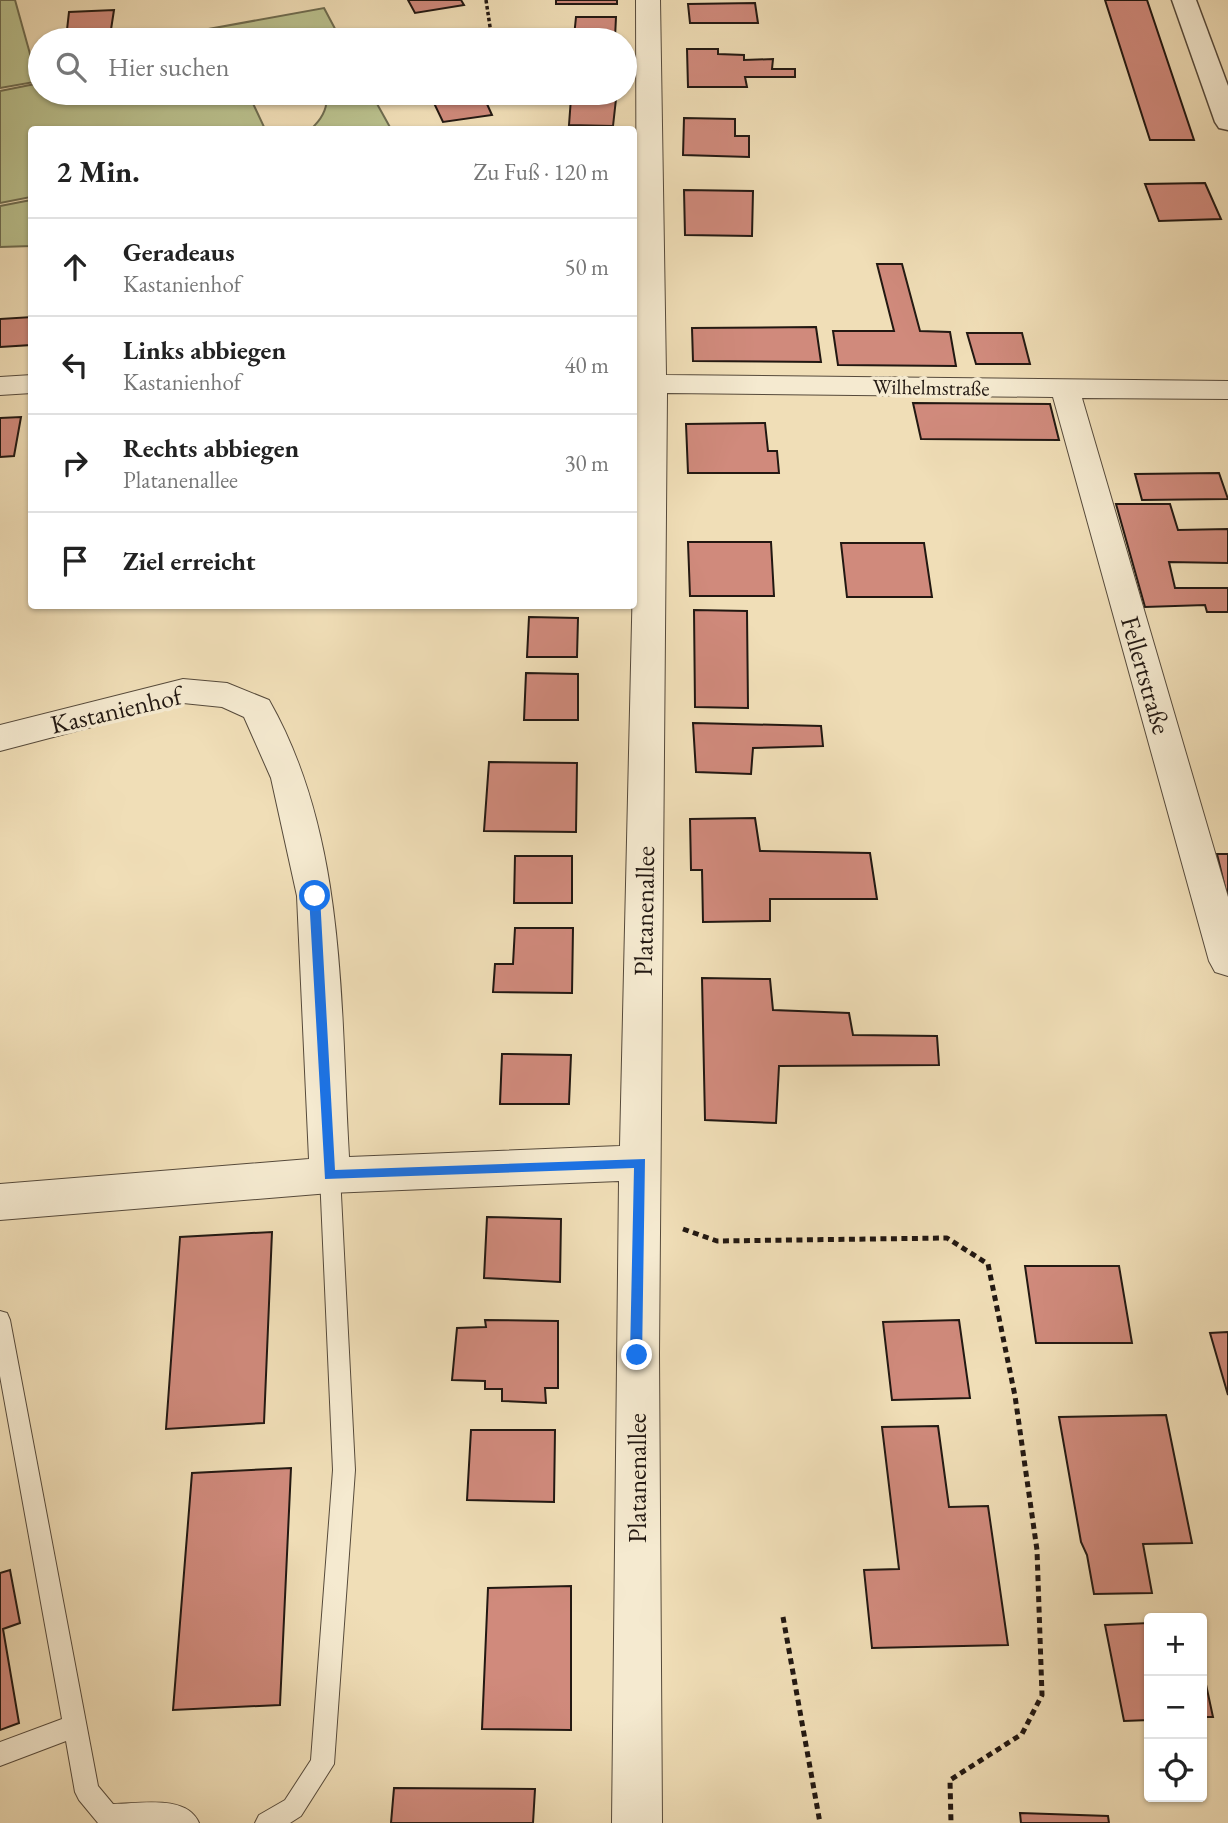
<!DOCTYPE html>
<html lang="de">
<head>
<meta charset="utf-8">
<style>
  body { margin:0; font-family:"EB Garamond",serif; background:#f2f2f2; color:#222 }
  .controls { position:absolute; right:21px; bottom:21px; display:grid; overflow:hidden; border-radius:7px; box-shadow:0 2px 5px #0004 }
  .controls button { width:63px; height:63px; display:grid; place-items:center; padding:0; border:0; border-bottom:2px solid #e0e0e0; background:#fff; color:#222; font:35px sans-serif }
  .stop { position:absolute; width:21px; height:21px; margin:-16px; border:5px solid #1a73e8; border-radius:50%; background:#fff }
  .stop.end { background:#1a73e8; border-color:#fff; box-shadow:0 2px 7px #0008 }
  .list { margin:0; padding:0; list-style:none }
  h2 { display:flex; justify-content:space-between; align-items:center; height:91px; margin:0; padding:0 28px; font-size:30px }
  h2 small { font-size:23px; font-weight:400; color:#767676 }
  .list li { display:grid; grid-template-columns:46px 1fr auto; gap:21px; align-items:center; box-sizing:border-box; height:98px; padding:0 28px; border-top:2px solid #e0e0e0 }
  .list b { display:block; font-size:26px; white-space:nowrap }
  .list p { margin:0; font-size:23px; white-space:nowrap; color:#767676 }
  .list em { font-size:23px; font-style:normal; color:#767676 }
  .icon { flex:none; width:38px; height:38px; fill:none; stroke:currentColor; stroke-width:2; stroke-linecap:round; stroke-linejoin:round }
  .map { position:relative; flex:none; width:1228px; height:1823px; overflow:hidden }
  .search { position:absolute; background:#fff; box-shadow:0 2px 5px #0004; left:28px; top:28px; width:609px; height:77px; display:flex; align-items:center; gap:18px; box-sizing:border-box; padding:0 24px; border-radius:38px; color:#767676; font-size:26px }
  .panel { position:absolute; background:#fff; box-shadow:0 2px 5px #0004; left:28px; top:126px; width:609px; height:483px; border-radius:7px }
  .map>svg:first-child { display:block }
</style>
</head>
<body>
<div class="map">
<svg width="1228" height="1823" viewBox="0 0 1228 1823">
  <rect width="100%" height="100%" fill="#f0deb7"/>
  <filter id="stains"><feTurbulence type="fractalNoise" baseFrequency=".00286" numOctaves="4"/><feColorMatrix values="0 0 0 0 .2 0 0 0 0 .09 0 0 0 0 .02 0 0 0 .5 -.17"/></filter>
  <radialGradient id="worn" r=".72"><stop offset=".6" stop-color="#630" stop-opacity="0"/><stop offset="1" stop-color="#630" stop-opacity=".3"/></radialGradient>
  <!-- green -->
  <path fill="#bac18e" stroke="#6e6c50" stroke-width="2" d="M0 0H15L32 61 40 60V81L0 88Z
    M324 8 341 40H148Z
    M40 83V93H248L265 129 32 130 31 197 0 203V91Z
    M326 93H371L391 129H311C322 119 329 108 326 93Z
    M31 200V246L0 247V206Z"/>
  <!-- building -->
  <path fill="#d08a7c" stroke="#221812" stroke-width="2" d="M408 0H461L464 5 415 13Z
    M556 0H617V4H556Z
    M1105 0H1147L1194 140H1150Z
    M755 3 758 23H690L688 4Z
    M114 10 110 36 66 39 69 12Z
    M576 17H616L615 38 574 37Z
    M687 49H718V54L744 55V60L773 59 772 69H795V77H745L747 87H688Z
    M482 93 492 115 443 122 433 101Z
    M571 98 616 99 613 126 569 125Z
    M684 118 735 119V136H749V157L683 155Z
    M1205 183 1221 219 1159 221 1145 184Z
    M684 190 753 191 752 236 685 235Z
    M877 264H902L920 331 950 332 956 366 838 365 833 331H894Z
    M32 317 31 345 0 347V319Z
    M816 327 821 362 693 361 692 328Z
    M967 333H1022L1030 364H976Z
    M913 403 1050 404 1059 440 921 439Z
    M21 417 14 456 0 457V418Z
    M765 423 768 451H777L779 473H688L686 424Z
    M1219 473 1228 499 1142 500 1135 474Z
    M1116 504H1170L1178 530 1228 529V563L1169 562 1175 588H1228V612H1207L1205 605 1145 607Z
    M688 542H771L774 596H690Z
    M841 543H924L932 597H847Z
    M694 610 747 611 748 708 695 707Z
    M529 617 578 618 577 657H527Z
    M526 673 578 674V720H524Z
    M693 723 821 726 823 746 753 748 751 774 696 772Z
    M489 762 577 763 576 832 484 831Z
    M755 818 760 851 870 853 877 899H770V921L703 922 702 870H691L690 819Z
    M1217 854H1228V900Z
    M515 856H572V903H514Z
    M515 928H573L572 993 493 992 495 964H513Z
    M702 978 770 979 773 1010 849 1013 853 1035 937 1036 939 1065 779 1066 776 1123 705 1120Z
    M502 1054 571 1055 569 1104H500Z
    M487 1217 561 1219 560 1282 484 1278Z
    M272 1232 264 1423 166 1429 180 1237Z
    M1025 1266H1119L1132 1343H1036Z
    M485 1320 558 1321V1388H545L546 1403 502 1401V1389H485V1381L452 1380 457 1328 486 1327Z
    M959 1320 970 1398 892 1400 883 1322Z
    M1228 1332V1395L1210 1333Z
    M1166 1415 1192 1543 1143 1544 1152 1593 1094 1594 1087 1555 1081 1542 1059 1417Z
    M938 1426 949 1507 988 1506 1008 1645 872 1648 864 1570 899 1569 882 1427Z
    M471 1430H555L554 1502 467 1500Z
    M291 1468 280 1705 173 1710 192 1473Z
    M10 1570 20 1623 3 1629 19 1723 0 1730V1573Z
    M571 1586V1730L482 1729 488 1588Z
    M1149 1623V1720L1124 1721 1105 1625Z
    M1202 1666 1213 1717H1202Z
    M394 1788 535 1789 533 1823H391Z
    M1020 1813 1108 1816 1109 1823H1021Z"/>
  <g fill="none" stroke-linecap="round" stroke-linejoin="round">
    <defs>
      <path id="service" d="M330 1167 337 1169 340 1175 355 1470 334 1764 301 1816 290 1823H255L259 1815 285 1800 311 1760 333 1470 320 1175 323 1169Z
        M0 1311 7 1313 10 1320 98 1786 113 1804C139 1804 187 1794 199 1823H98L79 1800 75 1792 66 1741 0 1766V1742L62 1719 0 1376Z"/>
      <path id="minor" d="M636 0H660L666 375 1228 381V399L1082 398 1228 897V976L1215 972 1209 961 1053 397 667 393 659 1355 662 1823H612L619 1181 330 1193 0 1220V1184L309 1159 297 896 271 778 244 717 222 707 183 703 0 751V725L183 679 227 683 269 700C347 837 340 1004 349 1157L620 1146 637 404V393H634V375H637Z
        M32 375V393L0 395V377Z"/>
      <path id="tertiary" d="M1172 0H1196L1228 86V130L1219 128 1215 122Z"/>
    </defs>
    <!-- service casing -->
    <use href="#service" stroke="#564a3b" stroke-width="2"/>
    <!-- minor casing -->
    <use href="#minor" stroke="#564a3b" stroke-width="2"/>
    <!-- tertiary casing -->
    <use href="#tertiary" stroke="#564a3b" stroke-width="3"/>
    <!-- path-far1 -->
    <path stroke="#221812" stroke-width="3.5" stroke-dasharray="3.5 2.5" stroke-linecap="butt" d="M486 0 492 40"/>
    <!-- path -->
    <path stroke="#221812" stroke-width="5" stroke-dasharray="6 4.5" stroke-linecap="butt" d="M683 1229 717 1241 947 1238 988 1264 1015 1396 1037 1550 1042 1695 1022 1734 950 1780 951 1823
      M783 1617 820 1823"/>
    <!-- service -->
    <use href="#service" fill="#f5ead0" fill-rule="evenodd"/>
    <!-- minor -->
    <use href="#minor" fill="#f5ead0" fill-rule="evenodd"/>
    <!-- tertiary -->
    <use href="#tertiary" fill="#f5ead0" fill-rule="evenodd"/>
  </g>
  <!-- route -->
  <path fill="#1a73e8" d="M315 891 320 896 335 1170 645 1159 642 1360 637 1361 630 1355 634 1168 325 1179 309 896Z"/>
  <g text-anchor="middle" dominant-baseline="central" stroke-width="7" stroke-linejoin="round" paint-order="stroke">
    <!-- far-street labels -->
    <g font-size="21" fill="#221812" stroke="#f5ead0">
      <text transform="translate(931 387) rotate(1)">Wilhelmstraße</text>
    </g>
    <!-- street labels -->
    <g font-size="26" fill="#221812" stroke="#f5ead0">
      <text transform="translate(1146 675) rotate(74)">Fellertstraße</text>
      <text transform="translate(116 710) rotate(-13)">Kastanienhof</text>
      <text transform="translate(644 911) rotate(-89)">Platanenallee</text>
      <text transform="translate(637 1478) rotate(-90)">Platanenallee</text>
    </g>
  </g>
  <rect width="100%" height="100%" filter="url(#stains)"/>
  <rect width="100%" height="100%" fill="url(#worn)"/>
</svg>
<div class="controls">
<button>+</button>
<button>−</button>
<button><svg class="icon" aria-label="locate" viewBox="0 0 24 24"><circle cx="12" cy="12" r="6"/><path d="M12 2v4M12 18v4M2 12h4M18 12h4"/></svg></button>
</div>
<div class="stop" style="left:315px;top:896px"></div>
<div class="stop end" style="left:637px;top:1355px"></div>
<div class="search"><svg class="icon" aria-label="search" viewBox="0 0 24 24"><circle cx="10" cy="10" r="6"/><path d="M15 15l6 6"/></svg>Hier suchen</div>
<section class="panel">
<h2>2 Min.<small>Zu Fuß · 120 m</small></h2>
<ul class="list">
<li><svg class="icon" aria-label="ahead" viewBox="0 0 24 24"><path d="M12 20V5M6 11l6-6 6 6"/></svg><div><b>Geradeaus</b><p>Kastanienhof</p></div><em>50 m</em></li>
<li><svg class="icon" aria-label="left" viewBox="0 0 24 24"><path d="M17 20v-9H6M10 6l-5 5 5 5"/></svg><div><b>Links abbiegen</b><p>Kastanienhof</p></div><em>40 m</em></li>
<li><svg class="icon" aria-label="right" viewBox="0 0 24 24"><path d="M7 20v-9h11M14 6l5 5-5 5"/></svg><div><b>Rechts abbiegen</b><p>Platanenallee</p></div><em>30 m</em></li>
<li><svg class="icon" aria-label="arrive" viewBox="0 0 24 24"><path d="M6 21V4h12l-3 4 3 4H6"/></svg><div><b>Ziel erreicht</b></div></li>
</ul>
</section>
</div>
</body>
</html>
